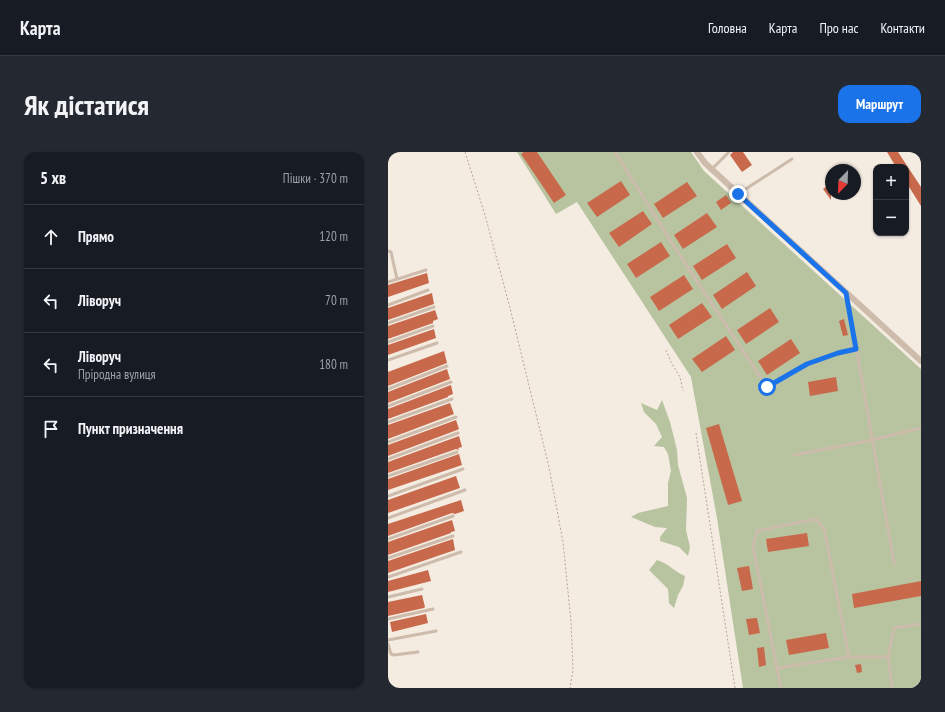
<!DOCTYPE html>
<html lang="uk">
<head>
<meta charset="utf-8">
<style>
  body { margin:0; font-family:"PT Sans Narrow",sans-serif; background:#242831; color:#f1f3f6 }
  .controls { position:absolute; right:12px; top:12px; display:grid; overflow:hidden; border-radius:8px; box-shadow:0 1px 3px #0004 }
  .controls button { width:36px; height:36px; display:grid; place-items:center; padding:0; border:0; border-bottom:1px solid #363941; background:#171b24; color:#f1f3f6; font:20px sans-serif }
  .compass { position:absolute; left:437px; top:12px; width:36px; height:36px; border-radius:50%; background:#171b24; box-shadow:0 1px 3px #0004; rotate:203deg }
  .stop { position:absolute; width:12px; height:12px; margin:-9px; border:3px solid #1a73e8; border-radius:50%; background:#fff }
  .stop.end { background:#1a73e8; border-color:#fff; box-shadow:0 1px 4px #0008 }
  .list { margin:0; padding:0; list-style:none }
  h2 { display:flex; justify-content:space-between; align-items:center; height:52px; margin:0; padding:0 16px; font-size:17px }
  h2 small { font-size:13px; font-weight:400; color:#9ea1a6 }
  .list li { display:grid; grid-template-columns:26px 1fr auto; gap:12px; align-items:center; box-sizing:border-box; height:64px; padding:0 16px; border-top:1px solid #363941 }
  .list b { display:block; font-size:15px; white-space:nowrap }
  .list p { margin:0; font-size:13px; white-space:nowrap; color:#9ea1a6 }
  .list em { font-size:13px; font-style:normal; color:#9ea1a6 }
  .icon { flex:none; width:22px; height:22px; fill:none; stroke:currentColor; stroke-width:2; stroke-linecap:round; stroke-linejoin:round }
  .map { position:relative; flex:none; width:533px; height:536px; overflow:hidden; border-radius:12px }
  header { display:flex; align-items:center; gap:24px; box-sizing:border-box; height:56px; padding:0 20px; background:#171b24; border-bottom:1px solid #363941 }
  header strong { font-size:19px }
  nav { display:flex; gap:22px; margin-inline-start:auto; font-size:14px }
  .intro { display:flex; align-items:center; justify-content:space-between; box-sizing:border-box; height:96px; padding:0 24px }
  h1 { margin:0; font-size:28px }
  .button { padding:10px 18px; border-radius:12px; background:#1a73e8; color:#fff; font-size:14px; font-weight:700 }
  main { display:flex; gap:24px; padding:0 24px }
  aside { flex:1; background:#171b24; border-radius:12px; box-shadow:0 1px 3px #0004 }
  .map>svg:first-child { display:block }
</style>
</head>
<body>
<header>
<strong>Карта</strong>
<nav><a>Головна</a><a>Карта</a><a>Про нас</a><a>Контакти</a></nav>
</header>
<div class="intro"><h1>Як дістатися</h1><a class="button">Маршрут</a></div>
<main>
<aside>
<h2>5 хв<small>Пішки · 370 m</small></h2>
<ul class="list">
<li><svg class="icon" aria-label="ahead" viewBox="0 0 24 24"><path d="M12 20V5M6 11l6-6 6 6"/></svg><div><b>Прямо</b></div><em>120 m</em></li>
<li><svg class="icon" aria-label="left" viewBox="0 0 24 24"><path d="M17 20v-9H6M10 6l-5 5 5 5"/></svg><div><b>Ліворуч</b></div><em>70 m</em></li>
<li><svg class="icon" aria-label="left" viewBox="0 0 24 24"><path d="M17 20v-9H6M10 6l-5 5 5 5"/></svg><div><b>Ліворуч</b><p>Пріродна вулиця</p></div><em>180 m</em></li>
<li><svg class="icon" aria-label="arrive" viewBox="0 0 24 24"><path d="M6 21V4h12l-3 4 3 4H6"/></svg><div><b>Пункт призначення</b></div></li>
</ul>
</aside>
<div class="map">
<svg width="533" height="536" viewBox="0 0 533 536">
  <rect width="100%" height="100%" fill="#f4ebe1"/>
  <!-- green -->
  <path fill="#b8c4a0" d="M129 0H303L316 19 533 217V536H355L329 366 303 225 189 50 168 62Z
    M274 248 282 270 289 298 290 313 299 346 298 378 302 395 300 404 291 395 272 389V385L279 376 267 375 243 365 250 361 280 354V331L283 319 280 302 276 295 266 294 274 285 268 272 256 260 253 251 269 258Z
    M269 408C282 412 285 419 297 424L295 434 290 443 286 456 281 451 280 437 261 418Z"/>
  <!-- building -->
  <path fill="#c8694b" d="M136 0H149L178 43 166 51 133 2Z
    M345 0H355L364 13 354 20 342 3Z
    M499 0H510L533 35V54L518 30V15H508Z
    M233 29 242 43 209 65 199 51Z
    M299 30 309 44 275 66 266 52Z
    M443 31V48L435 37Z
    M338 43 343 51 333 58 328 50Z
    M255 59 264 72 231 95 221 81Z
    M319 61 329 75 295 97 286 83Z
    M273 90 282 104 248 126 239 112Z
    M339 92 348 106 314 128 305 114Z
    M359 120 368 134 334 157 325 143Z
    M39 121 41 131 0 145V133Z
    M296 123 305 137 271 159 262 145Z
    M44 141 46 152 0 168V156Z
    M314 151 324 165 290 187 281 173Z
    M382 156 391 170 358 192 349 178Z
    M47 158 50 167 45 169V171L0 187V174Z
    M456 167 460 183 455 184 451 169Z
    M46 177 48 186 0 203V193Z
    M338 184 347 198 314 220 304 207Z
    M403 187 412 201 379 223 370 209Z
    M56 199 59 211 0 234V220Z
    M59 217 62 227 0 251V240Z
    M448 225 450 239 422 244 420 230Z
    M63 233 65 242 60 244V245L0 267V257Z
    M62 251 66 262 0 287V273Z
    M68 268 71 277 69 278 0 304V293Z
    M331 272 354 349 340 353 318 276Z
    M71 284 74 295 70 296 71 298 68 297 0 321V310Z
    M71 302 74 313 0 338V327Z
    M68 324 72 336 0 361V348Z
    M73 348 76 359 67 362 64 361 0 384V372Z
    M64 368 67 379 63 380V381L0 403V390Z
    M419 381 421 394 380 400 378 387Z
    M65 387 67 398 0 421V409Z
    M361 414 365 437 354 439 349 416Z
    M40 418 43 429 0 440V429Z
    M533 429V444L466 456 464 442Z
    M34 443 37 455 36 456 0 464V450Z
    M38 462 40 471 4 480 2 470Z
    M369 466 372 481 361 483 358 467Z
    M438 481 441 496 401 503 398 488Z
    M376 495 378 513 371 515 369 496Z
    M473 512 474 520 469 521 467 513Z"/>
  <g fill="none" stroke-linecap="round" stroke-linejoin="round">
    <!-- path -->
    <path stroke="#b9a596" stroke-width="1" stroke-dasharray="2 2" stroke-linecap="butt" d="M77 0 97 63 121 152 161 315 175 390 183 470 185 517 182 536
      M278 198 283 210 292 225 295 239
      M308 281 347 536"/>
    <!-- lane -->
    <path stroke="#cdbbac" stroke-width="3" d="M227 0 287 96 379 235 419 212 451 201 468 197
      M324 17 341 0
      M350 42 404 7
      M0 99 3 100 9 127
      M0 130 38 118
      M459 143 506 411
      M0 153 40 138
      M0 171 46 155
      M0 190 45 174
      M0 208 49 191
      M0 237 59 214
      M0 254 63 230
      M0 270 64 247
      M0 290 68 265
      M406 303 484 288 533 276
      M0 307 70 281
      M0 324 69 300
      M0 344 75 317
      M0 366 77 338
      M0 387 65 364
      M0 406 65 384
      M0 425 73 400
      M0 445 34 437
      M0 467 45 457
      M0 488 48 479
      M0 492 3 502 6 503 30 500
      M500 505 506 476 533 472
      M389 516 365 394 369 379 428 367 436 376 461 505H500L504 536
      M393 536 389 516 461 505"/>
    <!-- street -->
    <path stroke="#cdbbac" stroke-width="6" d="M309 0 317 11 533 209"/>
  </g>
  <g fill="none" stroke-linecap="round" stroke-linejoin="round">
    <!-- route -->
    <path stroke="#1a73e8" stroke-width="5" d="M350 42 458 141 468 197 450 201 419 212 379 235"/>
  </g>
</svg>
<div class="controls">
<button>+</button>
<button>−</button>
</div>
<svg class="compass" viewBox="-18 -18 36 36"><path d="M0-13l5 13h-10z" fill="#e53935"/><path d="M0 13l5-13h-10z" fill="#9ea1a6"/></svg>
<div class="stop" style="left:379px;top:235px"></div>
<div class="stop end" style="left:350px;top:42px"></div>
</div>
</main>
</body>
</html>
